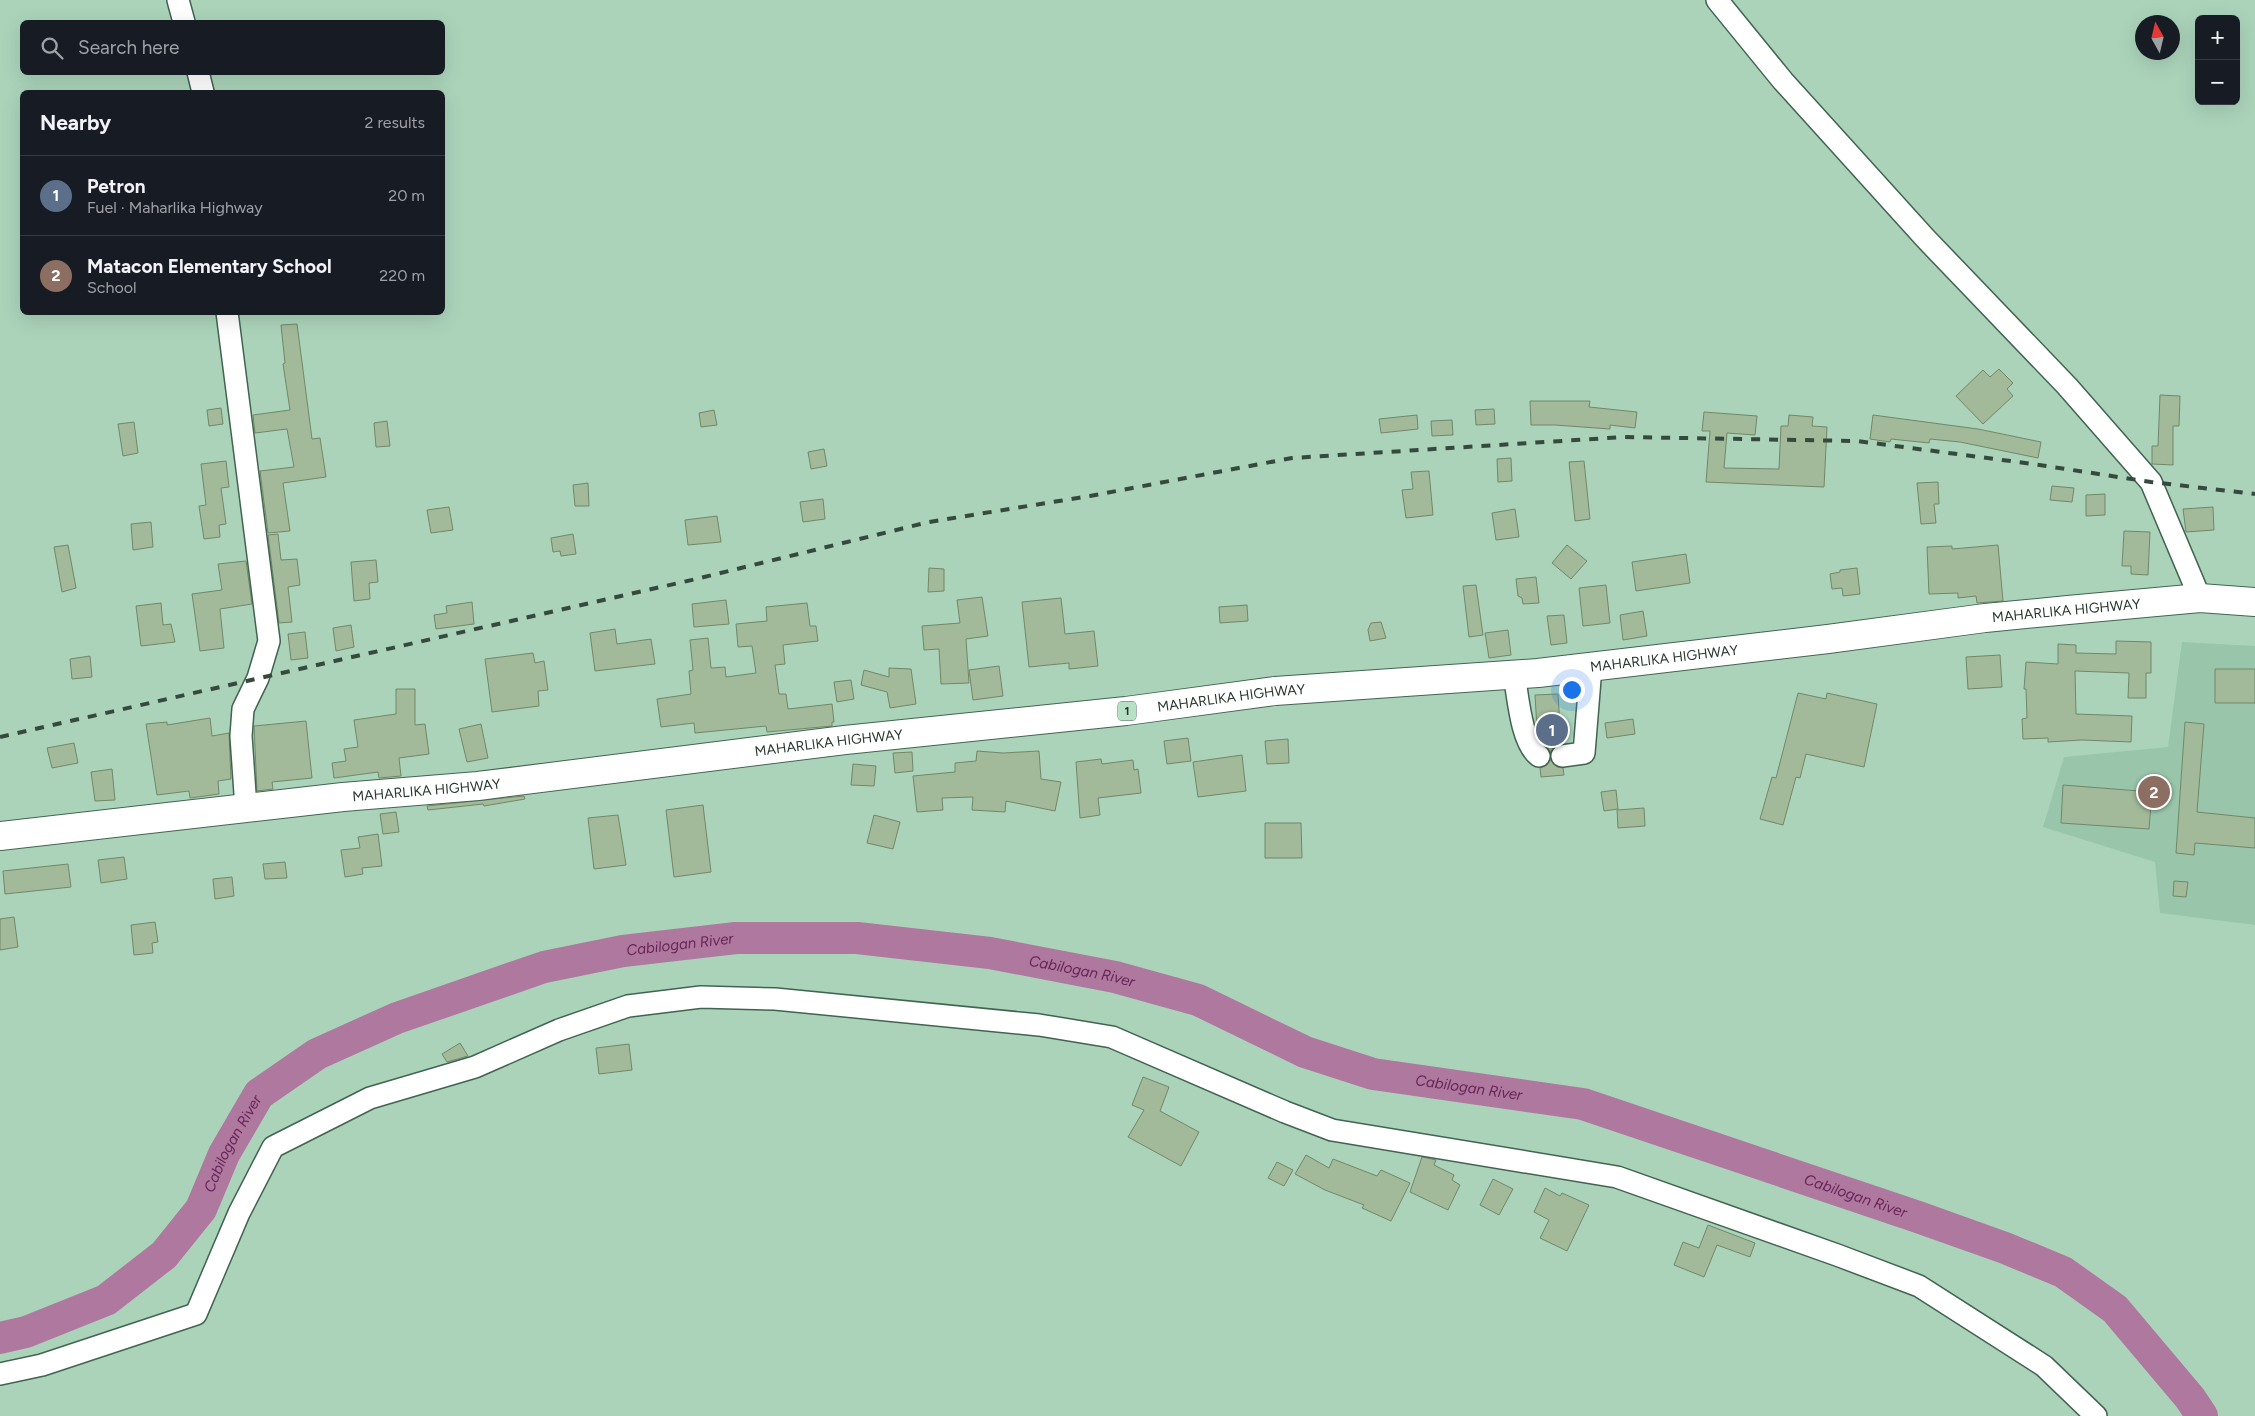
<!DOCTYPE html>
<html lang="en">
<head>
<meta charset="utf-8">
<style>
  body { margin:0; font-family:Figtree,sans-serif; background:#20242c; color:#f1f3f6 }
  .controls { position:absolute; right:15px; top:15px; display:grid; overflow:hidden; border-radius:8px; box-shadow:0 5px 20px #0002 }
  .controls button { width:45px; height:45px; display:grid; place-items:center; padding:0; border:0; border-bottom:1px solid #363941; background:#171b24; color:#f1f3f6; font:25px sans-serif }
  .compass { position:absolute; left:2135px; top:15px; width:45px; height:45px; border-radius:50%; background:#171b24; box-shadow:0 5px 20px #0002; rotate:352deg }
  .you { position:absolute; left:1571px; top:689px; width:18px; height:18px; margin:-12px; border:4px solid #fff; border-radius:50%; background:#1a73e8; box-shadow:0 0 0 8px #1a73e833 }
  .badge { display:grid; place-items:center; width:32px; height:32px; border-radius:50%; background:#b03c95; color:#fff; font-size:16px; font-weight:700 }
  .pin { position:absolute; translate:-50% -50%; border:2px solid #fff; box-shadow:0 1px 5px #0006 }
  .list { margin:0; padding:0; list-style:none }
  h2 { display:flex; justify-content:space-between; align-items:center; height:65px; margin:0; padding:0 20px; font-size:21px }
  h2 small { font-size:16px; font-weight:400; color:#9ea1a6 }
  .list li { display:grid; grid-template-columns:32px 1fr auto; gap:15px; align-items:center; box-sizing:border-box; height:80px; padding:0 20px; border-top:1px solid #363941 }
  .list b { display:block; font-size:19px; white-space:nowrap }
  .list p { margin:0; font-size:16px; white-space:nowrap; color:#9ea1a6 }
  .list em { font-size:16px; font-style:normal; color:#9ea1a6 }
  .icon { flex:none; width:28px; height:28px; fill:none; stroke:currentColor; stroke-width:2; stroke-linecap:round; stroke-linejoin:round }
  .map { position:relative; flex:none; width:2255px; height:1416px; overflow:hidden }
  .search { position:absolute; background:#171b24; box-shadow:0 5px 20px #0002; left:20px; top:20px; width:425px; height:55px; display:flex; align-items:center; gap:12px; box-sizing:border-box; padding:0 18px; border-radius:8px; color:#9ea1a6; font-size:19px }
  .panel { position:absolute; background:#171b24; box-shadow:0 5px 20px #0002; left:20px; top:90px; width:425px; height:225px; border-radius:8px }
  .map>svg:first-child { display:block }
</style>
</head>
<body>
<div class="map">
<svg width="2255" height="1416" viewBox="0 0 2255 1416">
  <rect width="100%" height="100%" fill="#abd3ba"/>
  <!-- built -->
  <path fill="#99c6ab" d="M2182 642 2255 646V925L2160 913 2155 862 2043 827 2064 757 2168 747Z"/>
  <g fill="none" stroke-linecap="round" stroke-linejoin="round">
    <!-- river -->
    <path stroke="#af789f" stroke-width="32" id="s1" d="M0 1338 26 1332 106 1300 164 1255 201 1209 224 1154 259 1094 317 1054 397 1018 544 967 623 951 736 938H857L990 953 1115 977 1198 1000 1305 1052 1373 1074 1583 1104 1918 1217 2005 1248 2063 1272 2115 1309 2190 1398 2202 1416"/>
  </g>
  <!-- building -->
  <path fill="#a2ba99" stroke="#708869" d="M297 324 312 439 320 438 326 477 283 483 290 531 268 533 260 471 294 467 287 429 255 433 253 415 290 410 283 364 285 363 281 325Z
    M1999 369 2013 383 2007 389 2013 396 1983 424 1956 396 1983 370 1990 377Z
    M2160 395 2180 396 2179 426H2173V465L2152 464V446H2158Z
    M1530 401H1590L1589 407 1637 412 1635 428 1610 425V429L1555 425H1531Z
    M221 408 223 424 209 426 207 410Z
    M1494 409 1495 424 1476 425 1475 410Z
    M714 410 717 425 701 427 699 413Z
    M1704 412 1757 416 1755 435 1727 433 1724 468 1779 469 1781 426H1788L1789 415 1813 417 1812 426 1827 427 1824 487 1706 482 1710 431H1702Z
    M1417 415 1418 429 1381 433 1379 419Z
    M1873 415 1978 429 2041 442 2038 458 1960 442 1930 439 1929 443 1891 439 1890 442 1870 439Z
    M1452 420 1453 435 1432 436 1431 421Z
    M387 421 390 446 376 447 374 423Z
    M134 422 138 453 123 456 118 424Z
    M824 449 827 466 811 469 808 452Z
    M1511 458 1512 481 1498 482 1497 459Z
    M226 461 229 487 221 488 226 524 219 525 220 537 204 539 199 506 206 505 201 464Z
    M1584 461 1590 519 1575 521 1569 462Z
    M1429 471 1433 515 1406 518 1402 490 1413 489 1411 472Z
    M1938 482 1939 504H1934L1936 523 1921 524 1917 483Z
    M588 483 589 506H575L573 485Z
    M2052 486 2074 488 2072 502 2050 500Z
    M2105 494V515L2086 516V495Z
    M823 499 825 519 803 522 800 502Z
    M449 507 453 530 431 533 427 510Z
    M2213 507 2214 530 2186 532 2183 509Z
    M1515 509 1519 537 1496 540 1492 513Z
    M717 516 721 542 688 545 685 520Z
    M151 522 153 547 133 550 131 524Z
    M2124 531 2150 532 2148 575 2131 574V566H2122Z
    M278 534 281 560 297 559 300 585 288 587 292 622 279 623 268 535Z
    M573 534 576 554 561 556 560 551 553 552 551 538Z
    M68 545 76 588 62 592 54 547Z
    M1567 545 1587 561 1571 579 1552 563Z
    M1998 545 2003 601 1977 603 1976 596 1958 598V593L1929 594 1927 547 1952 546V549Z
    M1686 554 1690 583 1636 591 1632 562Z
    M376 560 378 582 369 583 370 599 354 601 351 562Z
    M246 561 252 604 220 609 224 648 200 651 192 594 222 590 218 564Z
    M929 568 944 569V591L928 592Z
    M1857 568 1860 594 1843 596 1842 588 1832 589 1830 574 1840 572V570Z
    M1536 577 1539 603 1523 604 1522 598 1518 596 1516 579Z
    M1476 585 1483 635 1469 637 1463 586Z
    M1606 585 1610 623 1583 626 1579 588Z
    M982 597 988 636 966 639 969 683 941 684 939 649 924 650 922 626 960 623 957 600Z
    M1061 598 1065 634 1094 631 1098 666 1069 669V663L1029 667 1022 602Z
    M726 600 729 624 694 627 692 604Z
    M472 602 474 624 436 629 434 615 447 613 446 606Z
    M161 603 163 625 171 624 175 642 141 646 136 606Z
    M807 603 810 626H816L818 641 783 645 785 664 775 665 779 694H786L788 709 832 704 834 722H832V726L767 732 766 726 695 733 694 723 661 727 657 699 691 694 689 671 693 670 690 640 708 638 711 668 725 667 726 677 756 673 752 646 738 647 736 624 767 621 766 607Z
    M1247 605 1248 621 1220 623 1219 607Z
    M1643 611 1647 636 1623 640 1620 615Z
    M1564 615 1567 643 1551 645 1547 616Z
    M1381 622 1386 638 1370 641 1368 630 1371 623Z
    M351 625 354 647 336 651 333 628Z
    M615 629 617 644 651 639 655 664 595 671 590 633Z
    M1508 630 1511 655 1489 658 1485 633Z
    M305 632 308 658 291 660 288 634Z
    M2116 641 2151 642V673H2146V698H2128L2129 673 2075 671 2076 714 2132 716 2131 742 2082 740 2048 742V738L2023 739 2022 719 2027 718 2026 689H2024L2026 662 2058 664V644L2076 645V653L2116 654Z
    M533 653 535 663 544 661 548 690 538 691 539 706 492 712 485 659Z
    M2000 655 2002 687 1968 689 1966 657Z
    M90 656 92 677 72 679 70 659Z
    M999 666 1003 696 973 700 969 670Z
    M889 668 911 669 916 704 890 708 887 692 861 685 864 670 889 677Z
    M2215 669H2255V703H2215Z
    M851 680 854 699 837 702 834 682Z
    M396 689H415V725L425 724 429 754 399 758 401 776 379 778 378 772 334 778 332 763 346 761 344 749 358 747 354 720 396 714Z
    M1798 693 1826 699 1827 693 1877 704 1864 767 1806 754 1800 778 1796 777 1783 825 1760 819 1772 777 1776 778Z
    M1558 694 1561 743 1555 746 1550 752 1537 729 1535 695Z
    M210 718 212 736 229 733 231 779 218 781 219 794 190 798 189 791 157 795 146 724 167 722V725Z
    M1633 719 1635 734 1607 738 1605 723Z
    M306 721 312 778 272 782 273 789 257 791 254 726Z
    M2185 722 2204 724 2197 812 2255 818V848L2195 843 2194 855 2176 853Z
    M481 724 488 758 467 762 459 729Z
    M1188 738 1191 761 1167 764 1164 741Z
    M1288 739 1289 763 1267 764 1265 741Z
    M74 743 78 763 52 768 47 748Z
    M977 751 1003 753 1039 751 1041 779 1061 782 1055 811 1006 801 1005 812 972 810 973 797 942 798 943 810 917 812 913 776 955 772V763L976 761Z
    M912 752 913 771 895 773 893 753Z
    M1242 755 1246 791 1198 797 1193 762Z
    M1101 759 1102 764 1133 760 1134 770 1138 769 1141 793 1098 798 1100 815 1080 818 1076 762Z
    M1551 760 1557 767 1563 768 1564 775 1541 777 1540 768 1547 765Z
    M853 764 876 766 874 786 851 785Z
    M112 769 115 800 95 801 91 772Z
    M2063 785 2152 792 2149 829 2061 823Z
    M1616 790 1618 809 1604 811 1601 792Z
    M524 796 525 799 484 806 483 804 428 810 427 806Z
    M703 805 711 872 674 877 666 810Z
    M1644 808 1645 826 1618 828 1617 810Z
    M396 812 399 832 383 834 380 814Z
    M618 815 626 865 594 869 588 818Z
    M874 815 900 822 893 849 867 843Z
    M1265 823H1301L1302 858H1265Z
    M378 834 382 866 362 868 363 874 345 877 341 850 360 848 358 837Z
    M124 857 127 879 101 883 98 860Z
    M285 862 287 878 265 879 263 864Z
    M68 864 71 887 5 894 3 871Z
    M232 877 234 896 215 899 213 879Z
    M2174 881 2188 882 2186 897 2173 896Z
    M14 917 18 947 0 950V919Z
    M155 922 158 942 152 943 153 953 134 955 131 925Z
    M460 1043 468 1056 447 1062 442 1054Z
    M629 1044 632 1070 599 1074 596 1048Z
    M1143 1077 1169 1087 1160 1111 1199 1132 1181 1166 1128 1137 1144 1110 1132 1105Z
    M1306 1155 1329 1168 1333 1159 1377 1176 1381 1170 1410 1183 1391 1221 1362 1208 1364 1205 1325 1190 1295 1174Z
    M1422 1157 1436 1160 1434 1165 1454 1175 1452 1180 1460 1185 1448 1210 1410 1192Z
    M1277 1162 1293 1170 1284 1186 1268 1178Z
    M1493 1179 1513 1189 1499 1215 1480 1205Z
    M1545 1188 1560 1196 1562 1193 1589 1205 1567 1251 1540 1238 1549 1220 1534 1212Z
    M1708 1225 1755 1243 1750 1257 1717 1245 1704 1277 1674 1265 1683 1242 1699 1248Z"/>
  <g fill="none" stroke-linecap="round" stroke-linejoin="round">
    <defs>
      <path id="minor" d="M178 0 184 22
        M1717 0 1783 81 1926 239 2067 386 2151 482 2200 598
        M198 72 203 92
        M227 312 269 641 258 678 243 709 241 736 246 808
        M1514 674C1518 696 1521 743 1539 756
        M1562 756 1584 753 1591 667
        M0 1374 42 1365 196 1314 239 1213 273 1147 370 1098 475 1067 559 1030 628 1006 701 997 775 999 1039 1025 1112 1037 1285 1112 1332 1130 1617 1177 1837 1255 1919 1286 2044 1366 2096 1416"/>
      <g id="highway">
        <path id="s2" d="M0 836 343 797 478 786 845 740 1126 711 1275 691 1538 673 1828 639 1985 618 2068 610 2200 598 2255 602"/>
      </g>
    </defs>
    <!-- minor casing -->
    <use href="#minor" stroke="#416450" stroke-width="24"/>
    <!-- highway casing -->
    <use href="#highway" stroke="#416450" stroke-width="30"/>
    <!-- minor -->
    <use href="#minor" stroke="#fff" stroke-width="21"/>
    <!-- highway -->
    <use href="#highway" stroke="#fff" stroke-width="28"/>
    <!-- rail -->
    <path stroke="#36493d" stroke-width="4" stroke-dasharray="9 9" stroke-linecap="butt" d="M0 737 696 579 929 522 1090 496 1292 458 1624 437 1857 441 2033 464 2151 482 2255 494"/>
  </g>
  <g text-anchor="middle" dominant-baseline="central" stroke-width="4.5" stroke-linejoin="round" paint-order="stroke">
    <!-- shield labels -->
    <rect fill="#b8e0c7" stroke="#536a5c" stroke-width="1" x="1118" y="701.5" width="18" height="19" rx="4"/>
    <g font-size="12" font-weight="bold" fill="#28382e">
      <text x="1127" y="711">1</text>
    </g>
    <!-- street labels -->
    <g font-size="14" fill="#28382e" stroke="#b8e0c7">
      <text stroke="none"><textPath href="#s2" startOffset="2079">MAHARLIKA HIGHWAY</textPath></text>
      <text stroke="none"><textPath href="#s2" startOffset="1674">MAHARLIKA HIGHWAY</textPath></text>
      <text stroke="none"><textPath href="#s2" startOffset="1239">MAHARLIKA HIGHWAY</textPath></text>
      <text stroke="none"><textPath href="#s2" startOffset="834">MAHARLIKA HIGHWAY</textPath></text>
      <text stroke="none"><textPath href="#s2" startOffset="429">MAHARLIKA HIGHWAY</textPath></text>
    </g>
    <!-- water labels -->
    <g font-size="15" font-style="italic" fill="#682458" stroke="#b8e0c7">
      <text stroke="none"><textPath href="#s1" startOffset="826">Cabilogan River</textPath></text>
      <text stroke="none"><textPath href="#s1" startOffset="1231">Cabilogan River</textPath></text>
      <text stroke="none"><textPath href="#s1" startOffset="1638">Cabilogan River</textPath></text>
      <text stroke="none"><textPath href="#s1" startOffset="318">Cabilogan River</textPath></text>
      <text stroke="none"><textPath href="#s1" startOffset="2041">Cabilogan River</textPath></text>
    </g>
  </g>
</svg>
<div class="controls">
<button>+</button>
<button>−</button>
</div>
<svg class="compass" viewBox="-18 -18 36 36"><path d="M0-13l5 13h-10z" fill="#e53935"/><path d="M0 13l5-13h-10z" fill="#9ea1a6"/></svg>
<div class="you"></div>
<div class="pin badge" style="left:1552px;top:730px;background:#5c6f8a">1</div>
<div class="pin badge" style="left:2154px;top:792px;background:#8d6e63">2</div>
<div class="search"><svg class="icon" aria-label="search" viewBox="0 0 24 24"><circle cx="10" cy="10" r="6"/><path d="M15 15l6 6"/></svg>Search here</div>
<section class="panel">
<h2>Nearby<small>2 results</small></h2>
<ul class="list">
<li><span class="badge" style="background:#5c6f8a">1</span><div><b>Petron</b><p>Fuel · Maharlika Highway</p></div><em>20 m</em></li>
<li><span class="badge" style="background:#8d6e63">2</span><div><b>Matacon Elementary School</b><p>School</p></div><em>220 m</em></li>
</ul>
</section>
</div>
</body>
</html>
